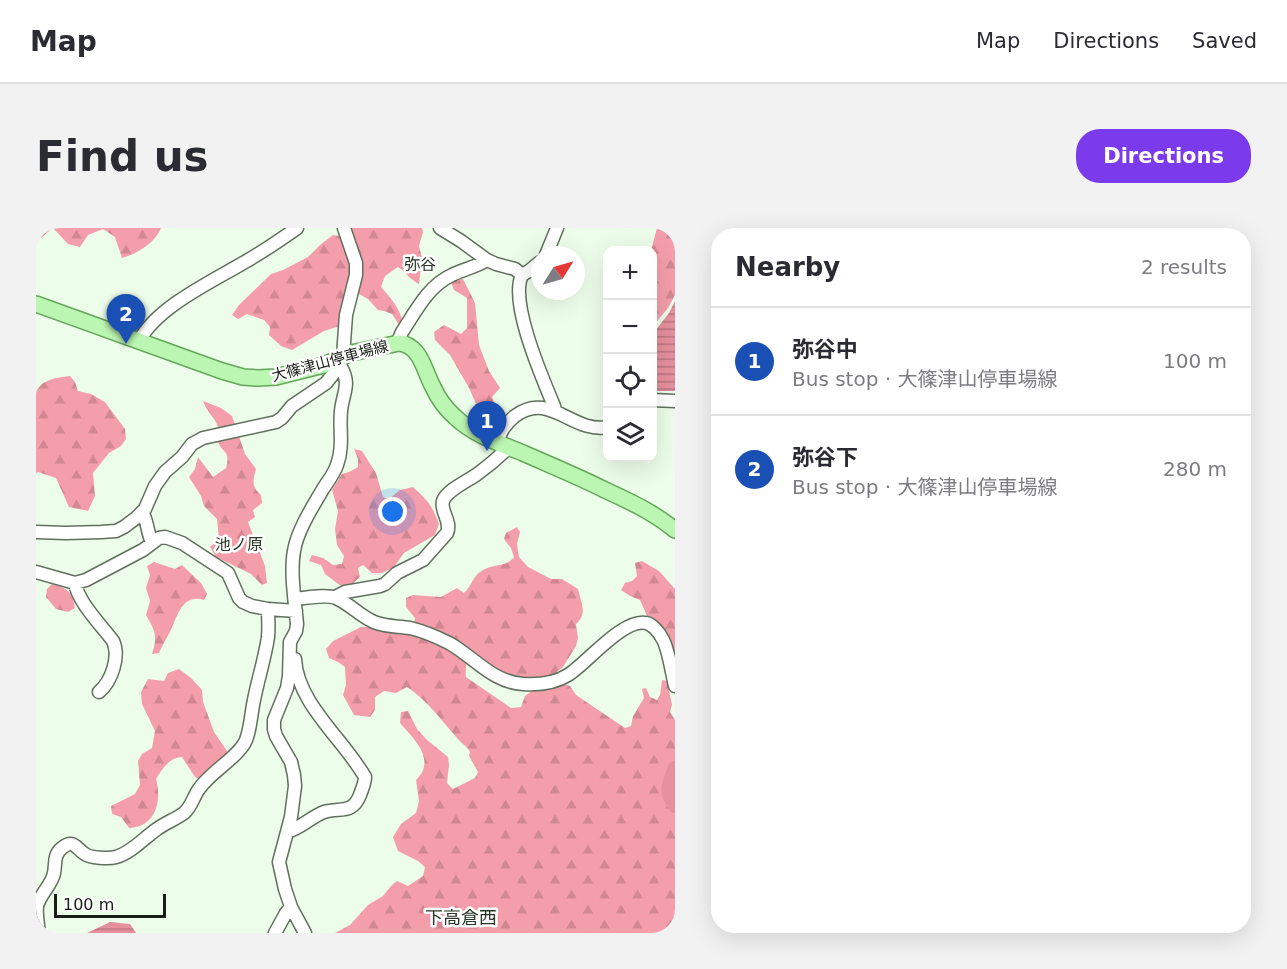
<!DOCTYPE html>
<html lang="en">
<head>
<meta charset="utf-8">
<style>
  body { margin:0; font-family:"DejaVu Sans","Noto Sans JP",sans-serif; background:#f2f2f3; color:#2b2b33 }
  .controls { position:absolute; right:18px; top:18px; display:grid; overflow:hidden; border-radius:12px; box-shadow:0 6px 24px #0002 }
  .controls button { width:54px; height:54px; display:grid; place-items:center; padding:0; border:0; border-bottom:2px solid #e1e1e2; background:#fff; color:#2b2b33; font:30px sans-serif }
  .compass { position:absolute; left:495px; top:18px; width:54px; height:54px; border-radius:50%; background:#fff; box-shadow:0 6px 24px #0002; rotate:53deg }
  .scale { position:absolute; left:18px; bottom:15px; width:112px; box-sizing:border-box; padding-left:6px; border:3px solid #181e17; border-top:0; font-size:16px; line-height:21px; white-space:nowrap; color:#181e17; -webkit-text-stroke:4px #fff; paint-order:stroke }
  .you { position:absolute; left:357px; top:284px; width:21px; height:21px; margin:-15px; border:4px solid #fff; border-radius:50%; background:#1a73e8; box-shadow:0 0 0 9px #1a73e833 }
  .badge { display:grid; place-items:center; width:39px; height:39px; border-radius:50%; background:#7c3aed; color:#fff; font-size:20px; font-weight:700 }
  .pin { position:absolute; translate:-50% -50px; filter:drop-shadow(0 2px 3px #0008) }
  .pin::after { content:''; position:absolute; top:32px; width:21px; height:18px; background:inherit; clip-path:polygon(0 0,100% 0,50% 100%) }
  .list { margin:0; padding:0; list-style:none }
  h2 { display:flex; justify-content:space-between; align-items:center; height:78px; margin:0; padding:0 24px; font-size:26px }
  h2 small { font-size:20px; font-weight:400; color:#7c7c81 }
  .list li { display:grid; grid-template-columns:39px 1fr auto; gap:18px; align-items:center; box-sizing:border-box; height:108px; padding:0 24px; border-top:2px solid #e1e1e2 }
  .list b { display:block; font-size:22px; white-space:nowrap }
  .list p { margin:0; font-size:20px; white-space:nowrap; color:#7c7c81 }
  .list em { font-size:20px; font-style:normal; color:#7c7c81 }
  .icon { flex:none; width:33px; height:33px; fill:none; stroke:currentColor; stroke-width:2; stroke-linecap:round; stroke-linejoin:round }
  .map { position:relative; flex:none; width:639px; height:705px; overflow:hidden; border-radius:24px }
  header { display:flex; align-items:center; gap:36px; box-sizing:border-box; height:84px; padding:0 30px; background:#fff; border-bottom:2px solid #e1e1e2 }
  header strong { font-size:28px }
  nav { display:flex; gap:33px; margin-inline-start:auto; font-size:21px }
  .intro { display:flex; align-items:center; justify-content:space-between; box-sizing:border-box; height:144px; padding:0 36px }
  h1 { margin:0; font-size:42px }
  .button { padding:15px 27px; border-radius:24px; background:#7c3aed; color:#fff; font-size:21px; font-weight:700 }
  main { display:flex; gap:36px; padding:0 36px }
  aside { flex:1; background:#fff; border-radius:24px; box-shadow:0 6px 24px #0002 }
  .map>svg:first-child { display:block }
</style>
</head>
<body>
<header>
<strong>Map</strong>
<nav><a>Map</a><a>Directions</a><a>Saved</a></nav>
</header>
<div class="intro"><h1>Find us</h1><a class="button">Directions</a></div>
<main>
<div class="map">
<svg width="639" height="705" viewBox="0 0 639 705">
  <defs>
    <pattern id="forest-firs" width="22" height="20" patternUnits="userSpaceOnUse" patternTransform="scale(1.5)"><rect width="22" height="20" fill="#f59eab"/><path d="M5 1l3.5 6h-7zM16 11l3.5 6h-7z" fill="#d18892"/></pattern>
    <pattern id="water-rules" width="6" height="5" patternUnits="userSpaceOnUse" patternTransform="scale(1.5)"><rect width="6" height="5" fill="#e6909d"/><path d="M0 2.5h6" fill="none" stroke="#b9757f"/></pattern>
  </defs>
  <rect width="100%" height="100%" fill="#ecfde9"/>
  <!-- forest -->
  <path fill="url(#forest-firs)" d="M0 0H125C119 15 101 26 86 30L79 9 67 1 52 7 44 19 32 16 17 0 0 14Z
    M312 0H386L387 4 383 18 386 30 383 56C373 51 371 45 362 39L349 48 345 59C354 69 362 78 366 91L363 97 356 86 348 83 342 82 332 71 323 66 316 68 304 98 288 103 256 122 245 118 233 107 234 99 228 92 211 86 202 91 196 87 203 77 235 46 247 42 272 29 284 17 297 7 309 9Z
    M621 0H639V67L632 80 617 98 616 22H615Z
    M427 51 439 75 443 117 453 143 464 160 456 169 460 179 439 189 433 186 440 176 433 160 414 127 399 112 398 104 408 97 425 106 431 100V70L418 62 415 54Z
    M34 148 39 154 42 163 55 166 69 174 89 201 90 211 85 218 73 225 57 245 59 268 52 283 33 279 20 250 2 244 0 245V165C5 151 20 150 34 148Z
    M167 173 185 180 196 188 209 226 220 241C217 252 215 259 225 267L226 275 217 282 219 289 212 294 229 338 231 355 226 357 215 346 180 329 174 319 183 311 181 291 168 278 165 268 153 249 159 241 162 229 177 249 190 240C195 221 186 226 182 214 180 209 183 203 182 199 179 189 170 183 167 173Z
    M318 221 326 223 340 245 347 269 353 271 364 262 377 259C392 273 396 277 403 296L399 307 368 325 358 339 346 345H336L327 337 322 340 324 349 316 356 305 358 289 346 285 337 273 333 276 327 287 330 297 337 306 336 308 328 301 317 299 301 302 283 296 262 306 246 313 244 322 239V231Z
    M481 299 484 304 481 316 483 329 492 339 515 351H526L542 361C545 375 552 385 540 396L542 410 540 418 527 439 518 446 503 452 460 446 430 431C431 439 429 442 430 449L475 480 485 479 489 468 497 462 525 455 534 458 540 467 589 500 595 498 597 488 608 470 606 461 610 460 614 469 621 472 624 467 626 452 631 453 636 477 634 484 639 492V534L632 550 631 568 639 583V705H299L314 697 332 677 347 668 355 658 361 653 372 658 387 648 389 639 382 633 362 623 357 609 365 596 380 585 383 573 380 552C401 532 378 511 364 495L365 484 372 483 381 501 390 511 412 529 413 537 411 555 417 561 439 550 442 544 433 528 434 524C431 518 426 516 421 510 405 492 393 474 371 459L360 465 348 463 339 469V482L334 489 318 487 307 467 310 457 309 439 302 434 293 430 290 421 297 413 325 399 378 397 379 390 370 379V370L377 367 405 369 421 360 428 365C436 358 436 348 447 342 457 336 471 339 478 329L475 320 468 311 470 305Z
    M606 333 623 343 639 361V433L629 404 611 388 604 372 594 368 585 362 589 355 596 353 601 348 599 335Z
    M118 334 139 341 146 337 165 355 171 366 168 372C146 365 141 389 134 404 130 411 126 418 123 425L116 426C122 408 119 403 110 387L114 373 110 360 114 347 111 338Z
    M16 356C31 360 37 364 39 380L32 384 20 381 10 369 11 361Z
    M143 441 155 450 166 462 167 474 178 504 191 523 189 531 166 553 159 549 146 529C134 529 126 541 120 551 126 573 120 599 93 600L85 589 76 586 75 578 99 566 104 557 102 533 106 526 116 520 119 503 106 476 105 464 112 451 128 453 132 445Z"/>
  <!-- water -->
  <path fill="url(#water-rules)" d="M639 73V163H617V103H619L633 85Z
    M74 694 94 696 100 705H51Z"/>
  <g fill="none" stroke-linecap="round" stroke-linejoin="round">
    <!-- river -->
    <path stroke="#e6909d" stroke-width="14" d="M639 540C632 555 629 564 639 578"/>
    <defs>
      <path id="minor" d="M404 0 425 13 451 32 460 36 479 41 486 47
        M510 27 521 0
        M504 34 493 43 486 47C473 74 506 149 518 178L519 182
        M103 113C121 79 175 54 207 35 225 25 244 12 261 0
        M363 115V111L366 104C380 83 392 58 416 47 428 41 440 39 451 32
        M307 128 310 87 320 47V35L308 0
        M616 172 639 173
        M461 215C464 203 470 195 479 188 514 162 536 206 572 199
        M106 284C112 293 111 305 116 314
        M0 304 30 305 65 304 80 303 88 299 100 290 109 281 119 258 129 244 146 229 156 216 167 210 240 194 246 190 256 178 290 155 298 145 305 139 301 133
        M0 344 39 355 50 352 107 322 123 310 129 309 146 315 192 345 203 370 207 374 216 378 232 381 260 383
        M39 355C42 374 65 397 77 413 84 428 76 453 63 464
        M299 369 309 364 344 358 349 356 361 345 387 332 411 305C416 293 404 284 407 273 410 263 431 253 440 247 451 239 463 229 473 219
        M259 371C270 370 290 366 300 370 314 376 324 388 338 394 350 399 362 398 374 400 387 403 401 409 413 415 438 429 456 454 487 456 502 457 519 455 532 447 550 436 587 390 610 395 616 396 623 404 626 410 632 418 636 446 639 458
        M251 604C265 600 275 589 288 584 304 579 316 587 324 567 326 561 329 555 329 549 308 512 261 475 259 431
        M3 705C2 696 0 686 1 678 4 666 16 657 18 645 20 636 17 627 26 620 38 610 40 621 49 626 54 630 73 631 80 629 95 625 108 610 121 601 129 595 140 591 148 585 156 578 157 569 163 561 174 544 203 529 210 512 215 499 215 485 218 472 222 451 229 430 232 409 233 400 232 390 232 381
        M239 705 250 685 255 679
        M269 705 255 679 249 661 243 634 255 589 259 558 258 547 255 534 240 508 238 501V492L251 460 253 448 254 414 260 403 261 396C259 374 254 344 258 323 261 303 277 278 287 261 292 253 298 246 301 237 308 218 303 201 305 183 307 164 315 157 305 139"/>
      <path id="major" d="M0 76 186 143 207 149 222 150 240 149 288 137 315 125 363 115C385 117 388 143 397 159 402 170 410 181 419 189 438 207 463 215 487 225 514 237 541 248 567 261 593 273 617 284 639 302"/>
    </defs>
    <!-- minor casing -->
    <use href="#minor" stroke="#61705e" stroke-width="15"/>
    <!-- major casing -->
    <use href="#major" stroke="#64a65a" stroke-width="18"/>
    <!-- minor -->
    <use href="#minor" stroke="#fff" stroke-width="12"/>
    <!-- major -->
    <use href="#major" stroke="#bbf6b2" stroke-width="15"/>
  </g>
  <g text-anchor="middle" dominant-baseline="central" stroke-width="5" stroke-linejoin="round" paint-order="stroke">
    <!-- street labels -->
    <g font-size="15" fill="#181e17" stroke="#fff">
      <text transform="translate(294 133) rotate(-15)">大篠津山停車場線</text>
    </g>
    <!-- neighbourhood labels -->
    <g font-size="16" fill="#283626" stroke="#fff">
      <text x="384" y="36">弥谷</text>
      <text x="203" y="316">池ノ原</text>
    </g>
    <!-- quarter labels -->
    <g font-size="18" fill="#283626" stroke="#fff">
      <text x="425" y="689">下高倉西</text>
    </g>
  </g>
</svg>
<div class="controls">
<button>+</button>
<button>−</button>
<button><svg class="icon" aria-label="locate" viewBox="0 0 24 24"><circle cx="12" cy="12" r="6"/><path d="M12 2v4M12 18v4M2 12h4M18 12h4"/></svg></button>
<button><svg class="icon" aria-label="layers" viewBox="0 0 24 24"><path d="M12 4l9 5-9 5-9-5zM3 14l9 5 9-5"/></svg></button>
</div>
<svg class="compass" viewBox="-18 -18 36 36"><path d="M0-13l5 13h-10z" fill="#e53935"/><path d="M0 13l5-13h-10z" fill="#7c7c81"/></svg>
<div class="scale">100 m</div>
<div class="you"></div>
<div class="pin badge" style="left:451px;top:223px;background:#1a4fb4">1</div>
<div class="pin badge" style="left:90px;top:116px;background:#1a4fb4">2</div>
</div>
<aside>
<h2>Nearby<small>2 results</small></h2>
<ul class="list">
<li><span class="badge" style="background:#1a4fb4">1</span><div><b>弥谷中</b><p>Bus stop · 大篠津山停車場線</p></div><em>100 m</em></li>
<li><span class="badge" style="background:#1a4fb4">2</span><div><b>弥谷下</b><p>Bus stop · 大篠津山停車場線</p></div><em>280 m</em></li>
</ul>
</aside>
</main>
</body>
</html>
